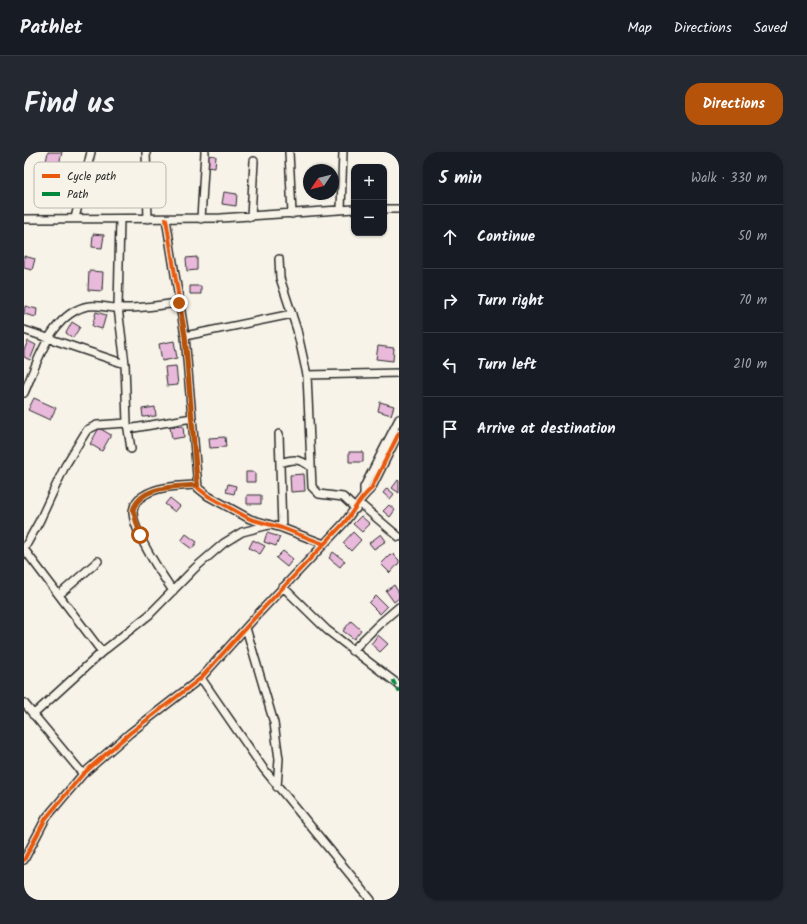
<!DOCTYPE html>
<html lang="en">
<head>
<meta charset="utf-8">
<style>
  body { margin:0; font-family:Kalam,sans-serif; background:#242831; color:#f1f3f6 }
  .controls { position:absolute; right:12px; top:12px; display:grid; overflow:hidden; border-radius:8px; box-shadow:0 1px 3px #0004 }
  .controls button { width:36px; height:36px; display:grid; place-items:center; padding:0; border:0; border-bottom:1px solid #363941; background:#171b24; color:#f1f3f6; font:20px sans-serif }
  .compass { position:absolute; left:279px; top:12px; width:36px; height:36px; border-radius:50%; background:#171b24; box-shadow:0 1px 3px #0004; rotate:235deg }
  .stop { position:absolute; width:12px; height:12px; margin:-9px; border:3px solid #b45309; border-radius:50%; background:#fff }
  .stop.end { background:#b45309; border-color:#fff; box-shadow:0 1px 4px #0008 }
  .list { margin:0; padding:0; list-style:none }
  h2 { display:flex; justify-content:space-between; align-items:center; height:52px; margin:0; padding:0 16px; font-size:17px }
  h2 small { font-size:13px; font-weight:400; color:#9ea1a6 }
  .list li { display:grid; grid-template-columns:26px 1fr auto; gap:12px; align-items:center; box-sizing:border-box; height:64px; padding:0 16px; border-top:1px solid #363941 }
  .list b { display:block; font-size:15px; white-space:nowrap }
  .list em { font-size:13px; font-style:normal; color:#9ea1a6 }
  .icon { flex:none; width:22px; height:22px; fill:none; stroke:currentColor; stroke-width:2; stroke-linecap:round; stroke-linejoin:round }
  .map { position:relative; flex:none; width:375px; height:748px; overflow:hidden; border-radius:16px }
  header { display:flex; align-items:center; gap:24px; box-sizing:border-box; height:56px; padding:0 20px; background:#171b24; border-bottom:1px solid #363941 }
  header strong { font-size:19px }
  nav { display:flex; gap:22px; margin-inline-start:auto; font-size:14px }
  .intro { display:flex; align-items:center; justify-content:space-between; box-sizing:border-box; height:96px; padding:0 24px }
  h1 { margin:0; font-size:28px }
  .button { padding:10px 18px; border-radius:16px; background:#b45309; color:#fff; font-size:14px; font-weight:700 }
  main { display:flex; gap:24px; padding:0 24px }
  aside { flex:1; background:#171b24; border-radius:16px; box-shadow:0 1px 3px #0004 }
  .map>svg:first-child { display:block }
</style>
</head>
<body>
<header>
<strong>Pathlet</strong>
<nav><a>Map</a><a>Directions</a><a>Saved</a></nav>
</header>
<div class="intro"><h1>Find us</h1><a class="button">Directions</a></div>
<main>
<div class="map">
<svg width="375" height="748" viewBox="0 0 375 748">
  <rect width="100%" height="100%" fill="#f7f3e8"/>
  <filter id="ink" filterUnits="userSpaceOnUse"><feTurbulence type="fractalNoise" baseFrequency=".025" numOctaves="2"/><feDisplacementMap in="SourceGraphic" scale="8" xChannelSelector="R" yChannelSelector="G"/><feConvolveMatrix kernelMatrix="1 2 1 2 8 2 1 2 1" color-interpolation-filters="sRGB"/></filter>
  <g filter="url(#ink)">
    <!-- building -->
    <path fill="#e8b9db" stroke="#2b2b2b" d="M24 0H38L34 17 21 14Z
      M184 3 192 4 191 16 182 15Z
      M200 40 213 42 212 54 198 52Z
      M69 82 80 83 78 96 68 95Z
      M0 104 11 107 8 118 0 116Z
      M173 105V118L163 119 162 106Z
      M65 119 79 120 78 139 64 138Z
      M166 134H177V142H166Z
      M1 154 13 157 12 165 0 162Z
      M72 160 82 163 78 177 68 174Z
      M48 170 56 175 49 186 42 181Z
      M4 189 12 193 6 208 0 205V198Z
      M150 189 153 206 138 209 135 192Z
      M354 194 370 196 369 209 352 207Z
      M152 214 154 233 143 234 141 215Z
      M10 246 32 256 26 268 4 258Z
      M356 250 370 254 367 263 354 259Z
      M131 255 132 264 119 265 118 257Z
      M159 274 160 285 148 287 146 275Z
      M75 276 87 283 78 299 66 292Z
      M201 285 202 295 186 296 185 286Z
      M325 300H339V310H325Z
      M222 320H231V330H222Z
      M280 322 281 339 267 340 266 323Z
      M374 328 375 329V341L368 336Z
      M204 332 212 334 210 342 202 340Z
      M363 336 370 342 366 347 359 341Z
      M223 343H237V352H223Z
      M146 346 156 354 151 360 141 352Z
      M365 353 371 358 366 365 359 359Z
      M337 364 346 372 338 380 329 372Z
      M329 380 337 388 327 399 319 391Z
      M243 381 256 385 252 394 240 390Z
      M162 382 173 390 168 397 157 389Z
      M357 382 362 389 350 397 345 391Z
      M229 388 241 394 236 402 225 396Z
      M259 399 269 407 263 415 252 406Z
      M309 400 321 409 316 415 305 406Z
      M368 401 375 408V411L366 421 357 412Z
      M370 433 375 441V446L370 450 362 439Z
      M352 444 363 455 356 462 345 451Z
      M327 469 337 478 330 487 319 479Z
      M354 483 364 492 356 500 347 492Z"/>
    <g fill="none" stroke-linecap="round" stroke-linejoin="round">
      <defs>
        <path id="minor" d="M122 0 124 67
          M265 0 268 62
          M317 57 319 0
          M360 57H375
          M227 65 230 9
          M51 66 67 0
          M0 67 197 66 330 57
          M96 67 94 156 101 212 103 271 107 297
          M142 67 161 184 174 336 184 344 226 367 258 376 300 392
          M177 67 181 0
          M255 107 256 126 273 178 283 223 288 335 295 342 319 345 332 357
          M0 178 101 212
          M161 184 268 162
          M283 223 375 221
          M0 241C13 212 25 166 60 155 71 151 82 156 93 156 113 157 135 153 155 151
          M104 277 168 266
          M255 282 258 376
          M256 311C269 307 275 306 287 315
          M340 342V335L375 267
          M335 351 375 385
          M0 397 16 368 41 314 63 278 73 273 103 271
          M0 397 78 500
          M259 435 303 478 375 533
          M149 439C138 423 108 379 109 359 110 353 113 347 119 344 133 334 156 334 173 333
          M36 442 74 409
          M222 476 250 571 255 607 253 635
          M328 499 354 473 375 455
          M177 526 239 616 347 748
          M0 551 59 622
          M9 563 78 500 125 463 171 416 200 391 218 380 245 373
          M0 708 22 666 59 622 106 581 177 526 235 461 320 371C329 360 336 346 347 337L375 281"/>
      </defs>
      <!-- minor casing -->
      <use href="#minor" stroke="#2b2b2b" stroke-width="10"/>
      <!-- minor -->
      <use href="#minor" stroke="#f7f3e8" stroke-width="7"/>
      <!-- quiet -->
      <path stroke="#00873e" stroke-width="3" stroke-dasharray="6 3" stroke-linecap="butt" d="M369 528 375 540"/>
      <defs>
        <path id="cycleway" d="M142 67 161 184 174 336 184 344 226 367 258 376 300 392
          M0 708 22 666 59 622 106 581 177 526 235 461 320 371C329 360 336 346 347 337L375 281"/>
      </defs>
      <!-- cycleway casing -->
      <use href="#cycleway" stroke="#f7f3e8" stroke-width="6"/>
      <!-- cycleway -->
      <use href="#cycleway" stroke="#e8590c" stroke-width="4"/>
    </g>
  </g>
  <g fill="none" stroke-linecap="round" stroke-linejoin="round" filter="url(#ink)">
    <!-- route -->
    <path stroke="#b45309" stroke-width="5" d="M116 383 109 358C117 333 152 335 173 333L161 184 155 151"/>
  </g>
  <!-- legend -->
  <rect x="10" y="10" width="132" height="46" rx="6" fill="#f7f3e8" stroke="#bab7af" stroke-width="1"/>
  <rect x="18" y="22" width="18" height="4" fill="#e8590c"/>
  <rect x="18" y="40" width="18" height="4" fill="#00873e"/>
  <g font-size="11" fill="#2b2b2b">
    <text x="43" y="28">Cycle path</text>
    <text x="43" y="46">Path</text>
  </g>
</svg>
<div class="controls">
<button>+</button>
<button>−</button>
</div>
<svg class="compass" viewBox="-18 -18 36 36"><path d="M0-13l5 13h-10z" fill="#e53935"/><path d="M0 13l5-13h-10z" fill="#9ea1a6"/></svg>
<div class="stop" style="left:116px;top:383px"></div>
<div class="stop end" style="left:155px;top:151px"></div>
</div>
<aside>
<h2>5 min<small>Walk · 330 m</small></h2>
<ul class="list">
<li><svg class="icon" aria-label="ahead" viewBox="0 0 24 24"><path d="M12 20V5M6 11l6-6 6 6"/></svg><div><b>Continue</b></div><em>50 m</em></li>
<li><svg class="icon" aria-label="right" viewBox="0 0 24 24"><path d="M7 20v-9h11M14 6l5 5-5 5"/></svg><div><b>Turn right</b></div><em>70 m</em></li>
<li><svg class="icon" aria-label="left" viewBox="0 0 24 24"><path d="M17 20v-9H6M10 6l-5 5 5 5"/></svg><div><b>Turn left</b></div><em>210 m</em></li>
<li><svg class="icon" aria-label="arrive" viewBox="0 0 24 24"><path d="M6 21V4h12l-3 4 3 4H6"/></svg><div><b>Arrive at destination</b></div></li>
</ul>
</aside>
</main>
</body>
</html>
